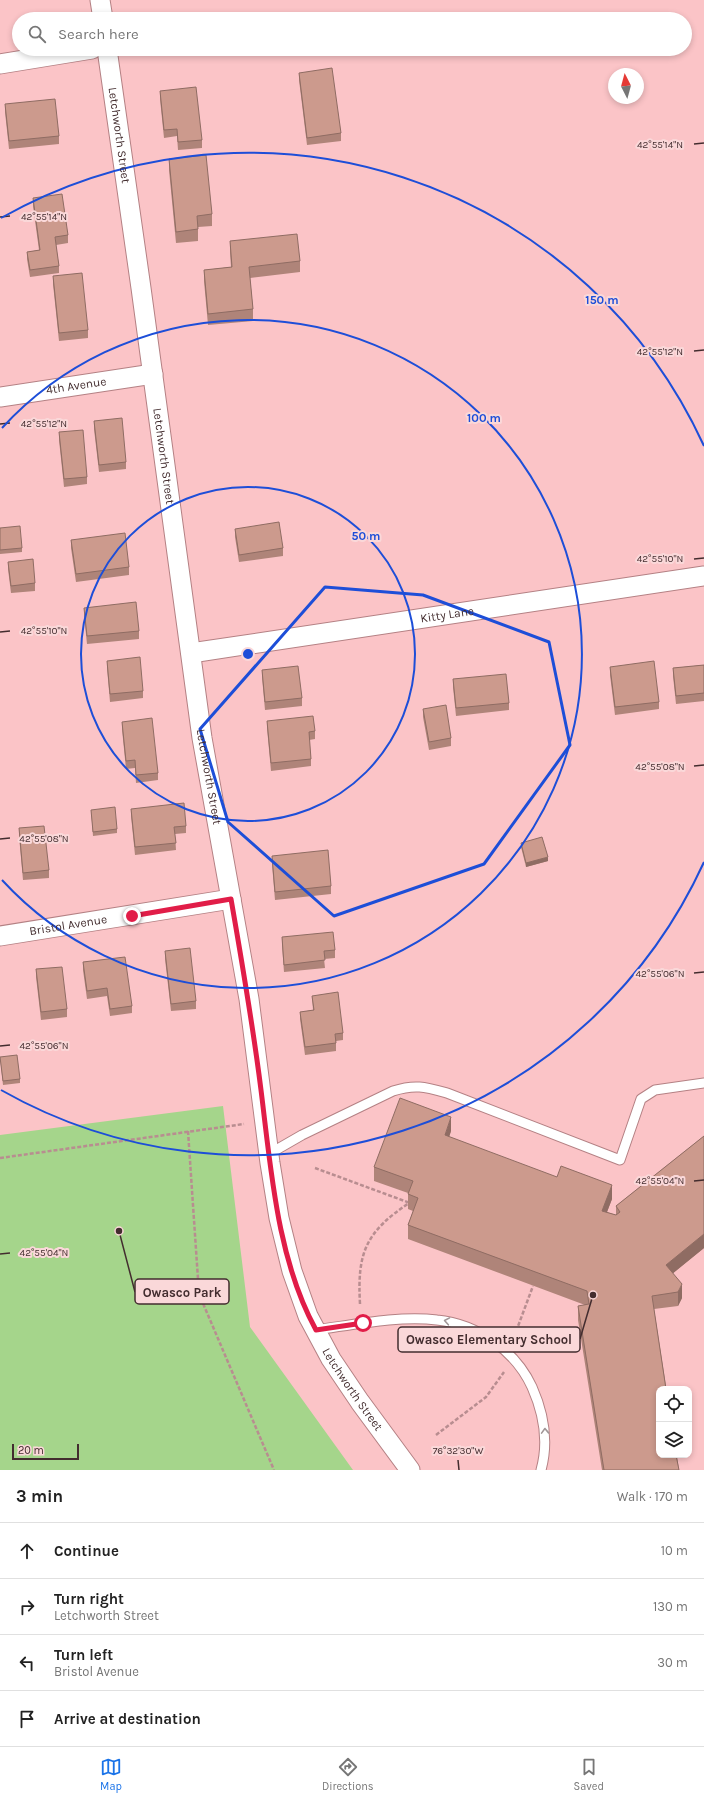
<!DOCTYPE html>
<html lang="en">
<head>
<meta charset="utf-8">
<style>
  body { margin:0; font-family:Karla,sans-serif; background:#f2f2f2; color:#222 }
  .controls { position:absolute; right:12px; bottom:12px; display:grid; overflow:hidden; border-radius:8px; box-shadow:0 2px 6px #0003 }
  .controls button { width:36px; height:36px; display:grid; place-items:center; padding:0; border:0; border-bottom:1px solid #e0e0e0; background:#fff; color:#222; font:20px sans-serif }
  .compass { position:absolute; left:608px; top:68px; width:36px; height:36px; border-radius:50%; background:#fff; box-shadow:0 2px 6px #0003; rotate:354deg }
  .scale { position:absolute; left:12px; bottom:10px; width:67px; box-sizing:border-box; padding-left:4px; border:2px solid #432d2f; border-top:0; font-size:11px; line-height:14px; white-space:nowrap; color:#432d2f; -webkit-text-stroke:3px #fad8d9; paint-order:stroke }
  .stop { position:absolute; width:12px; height:12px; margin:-9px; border:3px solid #e11d48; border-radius:50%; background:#fff }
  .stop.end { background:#e11d48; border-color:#fff; box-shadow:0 1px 4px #0008 }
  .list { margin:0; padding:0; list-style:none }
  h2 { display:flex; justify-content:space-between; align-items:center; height:52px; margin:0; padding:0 16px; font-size:17px }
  h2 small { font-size:13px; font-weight:400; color:#767676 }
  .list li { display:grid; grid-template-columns:26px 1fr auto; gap:12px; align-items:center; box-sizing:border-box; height:56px; padding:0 16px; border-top:1px solid #e0e0e0 }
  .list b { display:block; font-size:15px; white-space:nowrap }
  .list p { margin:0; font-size:13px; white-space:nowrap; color:#767676 }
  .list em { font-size:13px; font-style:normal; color:#767676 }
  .icon { flex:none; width:22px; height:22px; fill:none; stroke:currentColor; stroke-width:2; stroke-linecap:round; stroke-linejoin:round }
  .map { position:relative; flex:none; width:704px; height:1470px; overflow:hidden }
  .search { position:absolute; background:#fff; box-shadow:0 2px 6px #0003; left:12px; right:12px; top:12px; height:44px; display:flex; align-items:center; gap:10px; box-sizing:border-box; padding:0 14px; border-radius:22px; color:#767676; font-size:15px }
  .sheet { height:276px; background:#fff }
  nav { display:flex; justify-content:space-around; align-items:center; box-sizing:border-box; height:56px; border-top:1px solid #e0e0e0; background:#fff; font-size:11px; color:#767676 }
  nav a { display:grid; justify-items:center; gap:2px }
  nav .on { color:#1a73e8 }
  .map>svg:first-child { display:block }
</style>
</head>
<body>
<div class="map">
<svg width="704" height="1470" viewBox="0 0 704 1470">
  <rect width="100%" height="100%" fill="#fbc4c7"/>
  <!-- green -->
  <path fill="#a5d58b" d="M223 1106 250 1327 353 1470H0V1135Z"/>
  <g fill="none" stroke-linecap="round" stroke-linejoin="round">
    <defs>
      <path id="service" d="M269 1154 302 1135 393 1091C415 1084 425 1087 447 1093L620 1160 641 1099 655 1090 704 1083
        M315 1330C352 1325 400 1315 437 1320 477 1324 515 1350 532 1387 544 1414 549 1441 541 1470"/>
      <g id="minor">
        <path d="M100 0 103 19"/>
        <path id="s1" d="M107 49 141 288 202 738 249 999 270 1163 279 1218 292 1271 308 1316 331 1359 360 1402 410 1470"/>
        <path d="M0 64 92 49"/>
        <path id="s2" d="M0 397 153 374"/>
        <path id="s3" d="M191 653 704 576"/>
        <path id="s4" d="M0 936 231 899"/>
      </g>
    </defs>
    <!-- service casing -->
    <use href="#service" stroke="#b48184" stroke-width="11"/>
    <!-- minor casing -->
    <use href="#minor" stroke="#b48184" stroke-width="21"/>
    <!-- path -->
    <path stroke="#b88d90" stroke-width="2.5" stroke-dasharray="4 2" stroke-linecap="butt" d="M188 1131 199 1294 274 1470
      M0 1158 244 1124
      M315 1168 410 1203
      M360 1304C357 1252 366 1232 409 1203
      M514 1337 533 1286
      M436 1435 486 1397 504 1372"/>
    <!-- service -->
    <use href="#service" stroke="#fff" stroke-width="9"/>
    <!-- minor -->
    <use href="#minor" stroke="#fff" stroke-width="19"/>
  </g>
  <!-- wall -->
  <path fill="#af8479" d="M299 73 341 133V141L307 145 299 80Z
    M160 91 202 140V148L178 150 177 136 164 138 160 99Z
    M5 104 59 136V144L9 149 5 112Z
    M169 159 212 214V226L198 227V241L176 243 169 170Z
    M33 198 68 235V243L56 245 59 266V273L30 277 27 259V252L39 250 33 206Z
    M230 241 300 261V272L250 278 253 309V321L208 325 204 281V270L231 267 230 252Z
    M53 276 88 330V338L59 341 53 284Z
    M94 421 126 462V469L99 472 94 429Z
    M59 432 87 477V484L64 487 59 440Z
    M0 528 22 548V552L0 554Z
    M235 529 283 548V556L239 562 235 537Z
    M71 540 129 567V575L76 582 71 548Z
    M8 562 35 583V591L11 593 8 569Z
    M84 608 139 631V639L87 644 84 615Z
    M107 661 143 691V698L110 702 107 668Z
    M704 665V701L676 704 673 676V668Z
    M610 667 659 702V709L615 715 610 675Z
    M262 670 302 698V706L265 710 262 677Z
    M453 679 509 703V710L456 716 453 687Z
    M423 709 451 738V746L429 750 423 717Z
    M267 721 315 731V739L309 740 311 759V766L271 771 267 728Z
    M122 722 158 773V780L136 783 135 768 126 769 122 729Z
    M131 809 186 826V833L175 834 176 850 135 855 131 816Z
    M91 810 117 829V833L93 836Z
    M19 828 49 870V878L23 880 19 836Z
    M521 843 548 861 526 867 521 847Z
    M272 856 331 886V894L275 900 272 864Z
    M282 937 335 950V958L324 959 325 968 284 972 282 945Z
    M165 951 196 1001V1009L171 1011 165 959Z
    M83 962 132 1006V1013L110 1016 107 996 87 999 83 970Z
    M36 969 67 1009V1017L41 1020 36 977Z
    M312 996 343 1033V1040L336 1041V1051L305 1055 300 1019V1012L313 1010Z
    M0 1057 20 1079V1083L3 1085Z
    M451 1131 449 1137 612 1199 607 1212 616 1215V1206L704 1136V1248L673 1273 682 1298 678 1306 654 1309 679 1470H602L578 1320V1306L585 1305 408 1239V1225L413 1211 408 1209V1193L374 1181V1167Z"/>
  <!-- shaded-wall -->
  <path fill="#8f6c63" d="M548 857V861L526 867V863Z
    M451 1117V1131L445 1149V1135Z
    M612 1185V1199L602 1225V1211Z
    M704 1234V1248L666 1279V1265Z
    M682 1284V1298L678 1306V1292Z"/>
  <!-- building -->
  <path fill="#cc9a8d" stroke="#8f6c63" d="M332 68 341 133 307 138 299 73Z
    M196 87 202 140 178 142 177 129 164 130 160 91Z
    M55 99 59 136 9 141 5 104Z
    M206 155 212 214 197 216 198 229 176 232 169 159Z
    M62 194 68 235 55 237 59 266 30 270 27 252 40 250 33 198Z
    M297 234 300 261 249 267 253 309 208 314 204 270 232 267 230 241Z
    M82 273 88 330 59 333 53 276Z
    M122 418 126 462 99 465 94 421Z
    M83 430 87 477 64 479 59 432Z
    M279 522 283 548 239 555 235 529Z
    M20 526 22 548 0 550V528Z
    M125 533 129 567 76 574 71 540Z
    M33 559 35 583 11 586 8 562Z
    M136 602 139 631 87 636 84 608Z
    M140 657 143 691 110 694 107 661Z
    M654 661 659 702 615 707 610 667Z
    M704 665V693L676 696 673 668Z
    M298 666 302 698 265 702 262 670Z
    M506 674 509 703 456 708 453 679Z
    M446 705 451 738 429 742 423 709Z
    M313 716 315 731 309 732 311 759 271 763 267 721Z
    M152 718 158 773 136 775 135 760 126 761 122 722Z
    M184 803 186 826 174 827 176 843 135 847 131 809Z
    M115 807 117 829 93 832 91 810Z
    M44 826 49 870 23 873 19 828Z
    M542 837 548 857 526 863 521 843Z
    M328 850 331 886 275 892 272 856Z
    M333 932 335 950 324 951 325 960 284 965 282 937Z
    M190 948 196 1001 171 1004 165 951Z
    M125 957 132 1006 110 1009 107 988 87 991 83 962Z
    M62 967 67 1009 41 1012 36 969Z
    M338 992 343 1033 335 1034 336 1043 305 1047 300 1012 314 1010 312 996Z
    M17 1055 20 1079 3 1081 0 1057Z
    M400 1098 451 1117 445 1135 557 1177 561 1166 612 1185 602 1211 616 1215 620 1212 616 1206 704 1136V1234L666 1265 682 1284 678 1292 652 1296 666 1389H659V1455H676L679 1470H604L578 1306 589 1304 587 1291 408 1225 418 1198 408 1194 413 1181 374 1167Z"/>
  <!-- one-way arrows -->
  <defs><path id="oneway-chevron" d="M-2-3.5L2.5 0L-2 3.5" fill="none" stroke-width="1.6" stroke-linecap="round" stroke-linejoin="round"/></defs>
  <g stroke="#a19697">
    <use href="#oneway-chevron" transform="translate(447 1321) rotate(-170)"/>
    <use href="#oneway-chevron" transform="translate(545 1431) rotate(-92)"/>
  </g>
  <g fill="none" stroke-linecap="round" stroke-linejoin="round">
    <!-- route -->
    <path stroke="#e11d48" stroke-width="5" d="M132 916 231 899C242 962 253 1026 261 1090 271 1169 277 1259 316 1330L363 1323"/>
  </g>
  <!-- marked area -->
  <path fill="none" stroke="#1d4ed8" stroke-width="3" stroke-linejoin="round" d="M325 587 423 595 549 642 570 745 484 864 334 916 228 822 200 729Z"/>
  <!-- ticks -->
  <path fill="none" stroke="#432d2f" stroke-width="1.5" d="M694 144 704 143M0 217 10 216M694 351 704 350M0 424 10 423M694 559 704 558M0 632 10 631M694 766 704 765M0 839 10 838M694 973 704 972M0 1046 10 1045M694 1181 704 1180M0 1254 10 1253M458 1460 459 1470"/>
  <!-- distance rings -->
  <g fill="none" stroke="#1d4ed8" stroke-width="2">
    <circle cx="248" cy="654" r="167"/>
    <path d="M2 428A334 334 0 1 1 2 880"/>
    <path d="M704 862A501 501 0 0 1 1 1090M1 218A501 501 0 0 1 704 446"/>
  </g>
  <g text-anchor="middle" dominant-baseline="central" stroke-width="4" stroke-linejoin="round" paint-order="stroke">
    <!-- street labels -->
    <g font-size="12" fill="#432d2f" stroke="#fad8d9">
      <text stroke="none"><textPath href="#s1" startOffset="87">Letchworth Street</textPath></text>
      <text stroke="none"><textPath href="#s2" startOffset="77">4th Avenue</textPath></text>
      <text stroke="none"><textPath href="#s1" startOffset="411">Letchworth Street</textPath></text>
      <text stroke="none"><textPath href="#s3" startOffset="259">Kitty Lane</textPath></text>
      <text stroke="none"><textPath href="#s1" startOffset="735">Letchworth Street</textPath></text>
      <text stroke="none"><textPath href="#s4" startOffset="69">Bristol Avenue</textPath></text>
      <text stroke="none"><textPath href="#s1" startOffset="1370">Letchworth Street</textPath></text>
    </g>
  </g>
  <g font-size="10" text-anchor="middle" fill="#432d2f" stroke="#fad8d9" stroke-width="4" stroke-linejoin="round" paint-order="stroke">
    <text x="660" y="148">42°55'14"N</text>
    <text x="44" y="220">42°55'14"N</text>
    <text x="660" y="355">42°55'12"N</text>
    <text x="44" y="427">42°55'12"N</text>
    <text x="660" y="562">42°55'10"N</text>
    <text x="44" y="634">42°55'10"N</text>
    <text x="660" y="770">42°55'08"N</text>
    <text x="44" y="842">42°55'08"N</text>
    <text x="660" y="977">42°55'06"N</text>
    <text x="44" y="1049">42°55'06"N</text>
    <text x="660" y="1184">42°55'04"N</text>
    <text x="44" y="1256">42°55'04"N</text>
    <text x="458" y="1454">76°32'30"W</text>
  </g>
  <circle cx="248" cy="654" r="6" fill="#1d4ed8" stroke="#fad8d9" stroke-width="2"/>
  <g font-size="12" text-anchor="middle" font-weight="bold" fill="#1d4ed8" stroke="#fad8d9" stroke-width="4" stroke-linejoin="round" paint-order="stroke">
    <text x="602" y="304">150 m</text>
    <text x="484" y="422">100 m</text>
    <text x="366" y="540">50 m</text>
  </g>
  <!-- callouts -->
  <path fill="none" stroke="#432d2f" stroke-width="1.5" d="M119 1231L135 1292M593 1295L580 1339"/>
  <g fill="#432d2f" stroke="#fad8d9" stroke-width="1.5">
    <circle cx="119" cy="1231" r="4"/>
    <circle cx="593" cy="1295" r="4"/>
  </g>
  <g fill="#fad8d9" stroke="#432d2f" stroke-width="1.5">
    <rect x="135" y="1279" width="94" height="25" rx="4"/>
    <rect x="398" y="1327" width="182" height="25" rx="4"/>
  </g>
  <g font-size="13" text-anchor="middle" font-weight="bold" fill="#432d2f">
    <text x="182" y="1297">Owasco Park</text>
    <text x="489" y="1344">Owasco Elementary School</text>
  </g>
</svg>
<div class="controls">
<button><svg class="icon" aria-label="locate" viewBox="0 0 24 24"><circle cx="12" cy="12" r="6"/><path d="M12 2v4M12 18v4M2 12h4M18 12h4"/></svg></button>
<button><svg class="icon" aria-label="layers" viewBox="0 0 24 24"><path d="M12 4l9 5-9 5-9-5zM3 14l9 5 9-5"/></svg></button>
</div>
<svg class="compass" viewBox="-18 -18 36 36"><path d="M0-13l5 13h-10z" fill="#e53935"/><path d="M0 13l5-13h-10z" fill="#767676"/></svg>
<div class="scale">20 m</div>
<div class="stop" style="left:363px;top:1323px"></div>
<div class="stop end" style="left:132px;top:916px"></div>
<div class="search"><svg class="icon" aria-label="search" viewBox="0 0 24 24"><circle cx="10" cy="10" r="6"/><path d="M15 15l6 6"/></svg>Search here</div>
</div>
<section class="sheet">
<h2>3 min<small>Walk · 170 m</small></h2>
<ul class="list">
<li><svg class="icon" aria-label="ahead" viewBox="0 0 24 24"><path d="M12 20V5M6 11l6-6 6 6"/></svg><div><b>Continue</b></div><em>10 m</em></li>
<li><svg class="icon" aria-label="right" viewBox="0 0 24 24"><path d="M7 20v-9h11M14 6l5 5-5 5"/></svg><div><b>Turn right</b><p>Letchworth Street</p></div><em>130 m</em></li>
<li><svg class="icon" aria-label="left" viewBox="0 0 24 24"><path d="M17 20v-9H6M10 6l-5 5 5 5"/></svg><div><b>Turn left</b><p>Bristol Avenue</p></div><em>30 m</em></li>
<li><svg class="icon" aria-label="arrive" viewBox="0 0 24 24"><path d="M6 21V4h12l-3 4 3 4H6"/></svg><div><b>Arrive at destination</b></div></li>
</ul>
</section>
<nav>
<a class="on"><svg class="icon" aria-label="map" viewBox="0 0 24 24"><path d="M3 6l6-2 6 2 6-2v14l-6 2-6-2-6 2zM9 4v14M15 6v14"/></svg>Map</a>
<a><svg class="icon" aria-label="directions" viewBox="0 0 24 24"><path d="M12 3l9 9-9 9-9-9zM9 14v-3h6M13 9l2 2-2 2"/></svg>Directions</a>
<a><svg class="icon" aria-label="saved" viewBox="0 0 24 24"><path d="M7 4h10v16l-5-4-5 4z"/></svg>Saved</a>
</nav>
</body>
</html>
